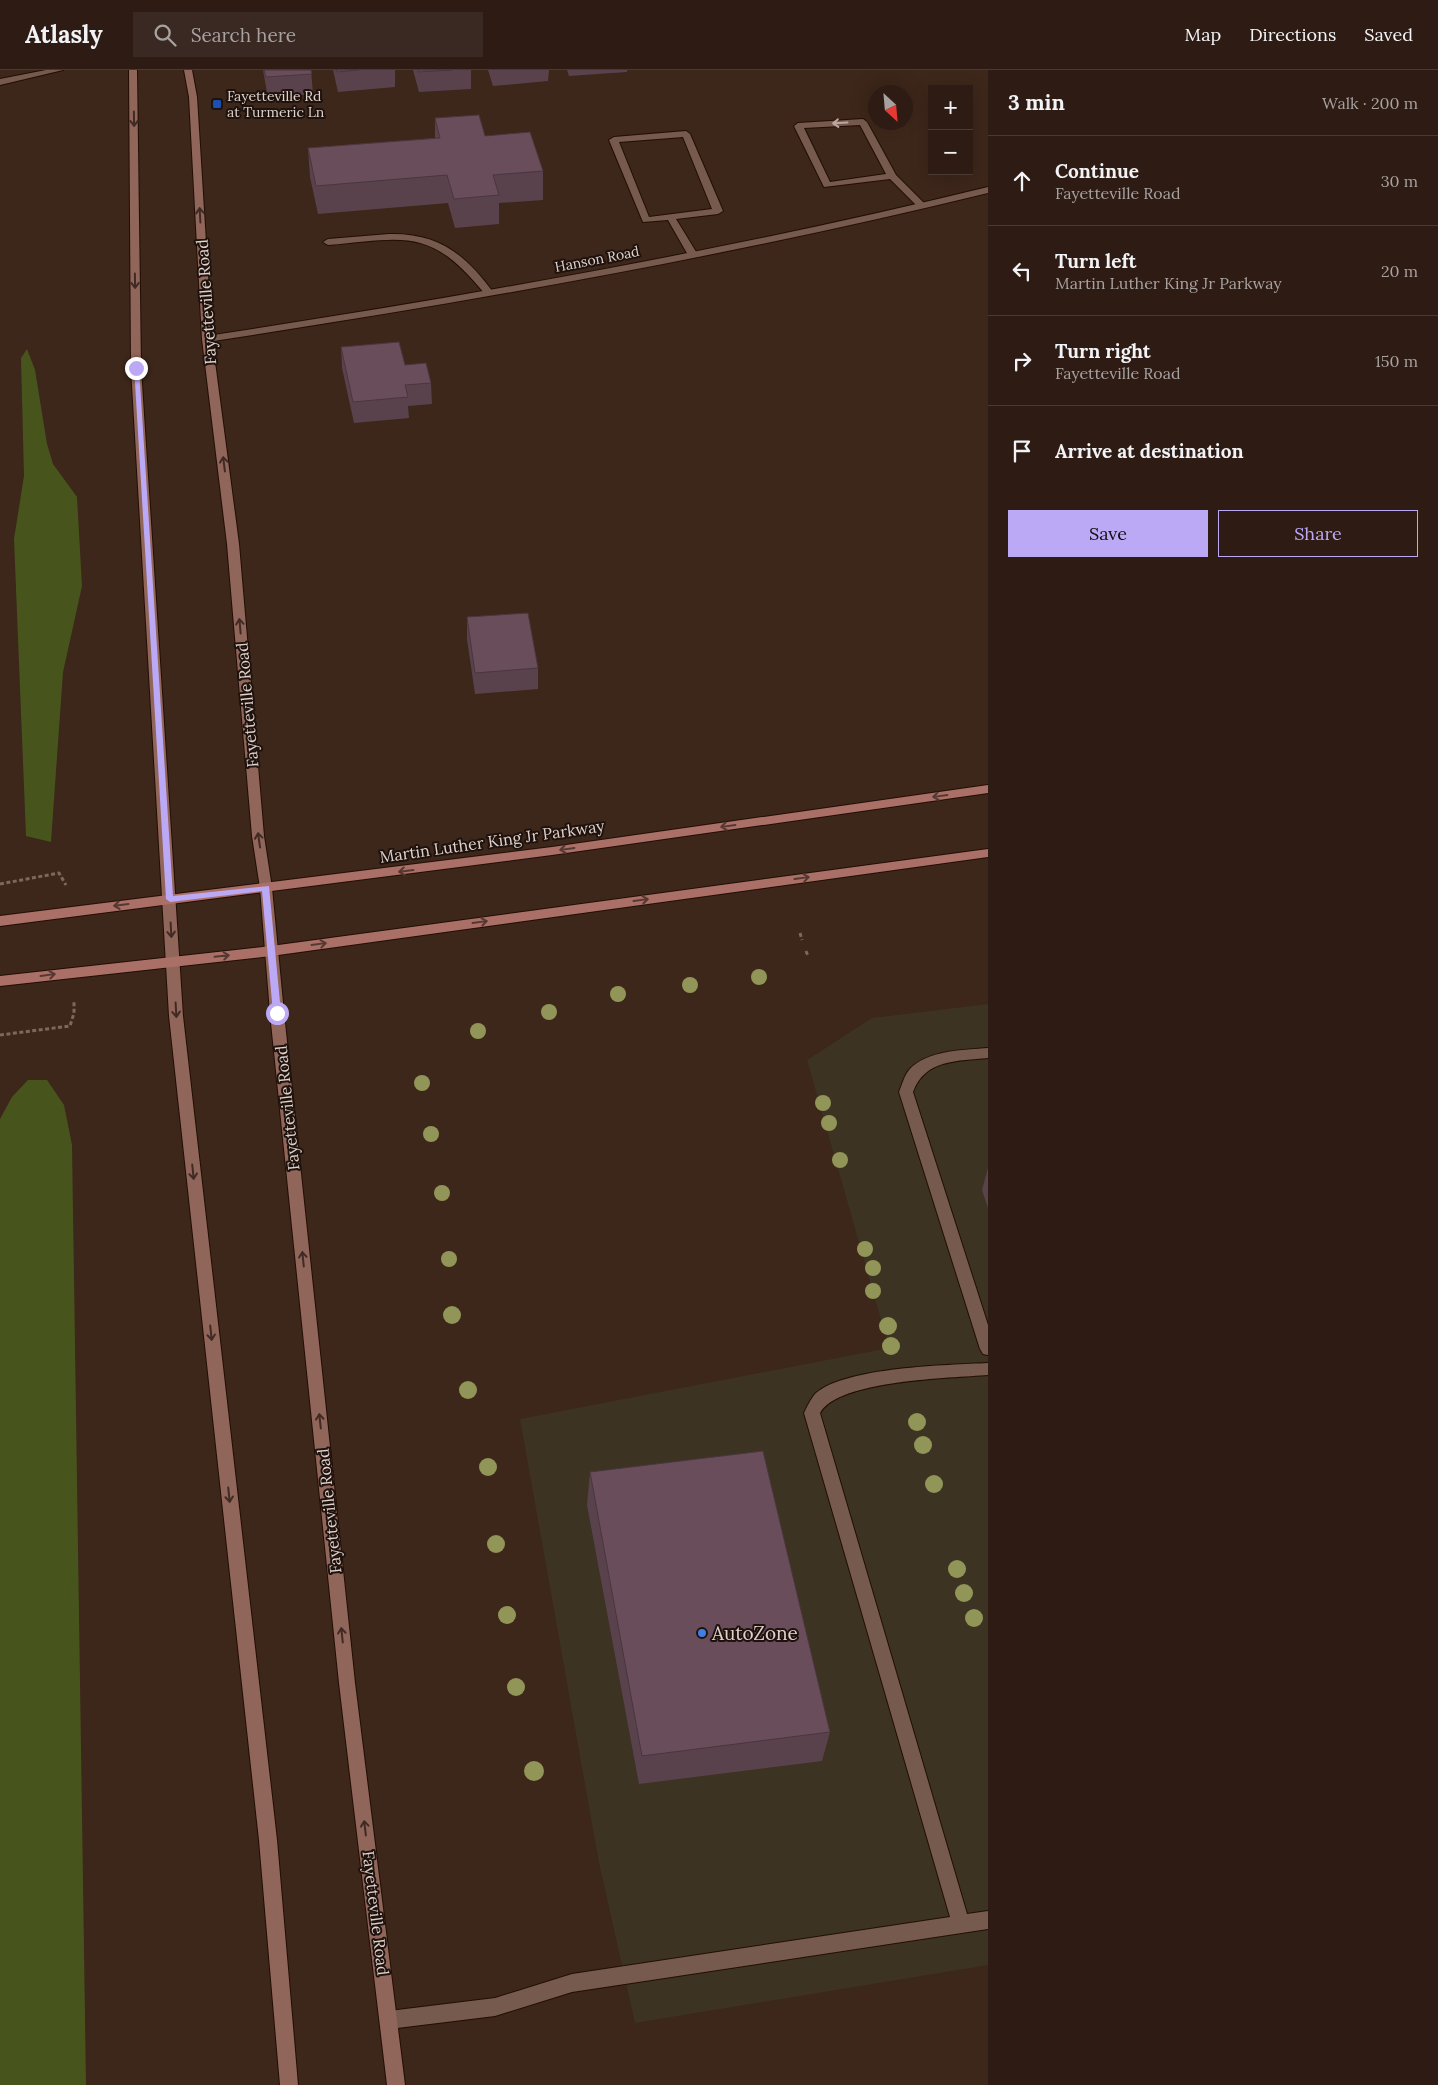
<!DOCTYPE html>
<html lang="en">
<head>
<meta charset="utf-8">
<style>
  body { margin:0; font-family:Lora,serif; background:#3a2922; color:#f1f3f6 }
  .controls { position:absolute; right:15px; top:15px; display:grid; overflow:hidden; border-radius:0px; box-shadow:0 5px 20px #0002 }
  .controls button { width:45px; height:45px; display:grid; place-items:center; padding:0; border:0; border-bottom:1px solid #493a34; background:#2e1c14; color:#f1f3f6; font:25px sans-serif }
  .compass { position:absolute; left:868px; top:15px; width:45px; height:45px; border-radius:50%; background:#2e1c14; box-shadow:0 5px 20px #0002; rotate:154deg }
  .stop { position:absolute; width:15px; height:15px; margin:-11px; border:4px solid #bca9f5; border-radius:50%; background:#fff }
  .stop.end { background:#bca9f5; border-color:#fff; box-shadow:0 1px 5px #0008 }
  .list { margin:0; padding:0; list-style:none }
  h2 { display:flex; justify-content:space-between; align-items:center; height:65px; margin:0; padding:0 20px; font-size:21px }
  h2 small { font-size:16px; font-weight:400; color:#a7a1a0 }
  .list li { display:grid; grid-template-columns:32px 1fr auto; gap:15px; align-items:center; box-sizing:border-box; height:90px; padding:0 20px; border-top:1px solid #493a34 }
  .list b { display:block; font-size:19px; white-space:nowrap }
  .list p { margin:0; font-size:16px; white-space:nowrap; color:#a7a1a0 }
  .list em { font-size:16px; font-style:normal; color:#a7a1a0 }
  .actions { display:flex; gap:10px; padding:15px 20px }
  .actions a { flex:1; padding:11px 0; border:1px solid #bca9f5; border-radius:0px; text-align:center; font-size:18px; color:#bca9f5 }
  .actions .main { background:#bca9f5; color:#111 }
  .icon { flex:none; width:28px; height:28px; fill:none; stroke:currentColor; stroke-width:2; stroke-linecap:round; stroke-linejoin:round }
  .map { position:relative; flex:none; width:988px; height:2015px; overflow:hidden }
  header { display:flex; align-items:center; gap:30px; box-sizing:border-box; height:70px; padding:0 25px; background:#2e1c14; border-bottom:1px solid #493a34 }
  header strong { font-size:24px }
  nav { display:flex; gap:28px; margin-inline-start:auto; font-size:18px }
  .search { width:350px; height:45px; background:#3a2922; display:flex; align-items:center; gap:12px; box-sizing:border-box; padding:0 18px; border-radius:0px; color:#a7a1a0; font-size:19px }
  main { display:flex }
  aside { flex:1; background:#2e1c14 }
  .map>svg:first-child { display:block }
</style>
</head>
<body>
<header>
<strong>Atlasly</strong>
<div class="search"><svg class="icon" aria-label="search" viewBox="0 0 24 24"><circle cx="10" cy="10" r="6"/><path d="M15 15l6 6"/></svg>Search here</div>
<nav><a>Map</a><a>Directions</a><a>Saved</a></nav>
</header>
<main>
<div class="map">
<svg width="988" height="2015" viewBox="0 0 988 2015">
  <rect width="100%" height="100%" fill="#3d261a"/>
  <!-- commercial -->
  <path fill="#3c3322" d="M988 934V1895L635 1953 599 1793 520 1349 889 1278 807 990 872 948Z"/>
  <!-- green -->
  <path fill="#47551d" d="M27 279 35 300 47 374 53 394 77 427 82 516 63 602 51 772 26 766 14 469 24 406 21 288Z
    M28 1010H47L64 1035 72 1075 86 2015H0V1049L12 1027Z"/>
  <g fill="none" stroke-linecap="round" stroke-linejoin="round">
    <defs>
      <path id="service" d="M863 49 867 52 896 105 925 134V138H919L890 109 824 117 794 56 798 53ZM860 55 886 104 830 112 804 58Z
        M686 61 690 64 723 141 718 144 676 149 698 185 693 188 688 185 668 150 643 152 609 70 614 67ZM683 67 712 139 649 147 619 72Z
        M389 164C438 163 464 183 493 222L485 224C430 157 407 168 328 175L323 172 328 169Z
        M988 978V988C958 991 925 989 913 1022L988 1255V1285L983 1284 980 1279 899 1022C902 1015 904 1006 909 1000 926 980 964 980 988 978Z
        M988 1293V1305C951 1308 838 1310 820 1343L967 1844 988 1841V1859L572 1922 495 1946 389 1959 382 1957 380 1950 382 1943 389 1941 495 1928 572 1904 950 1847 804 1343C807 1337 811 1328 816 1323 847 1297 947 1295 988 1293Z"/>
      <path id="minor" d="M46 0H63L0 15V9Z
        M988 117V123C730 186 469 232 207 272L202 269 207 266C469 226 730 180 988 117Z"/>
      <path id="secondary" d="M129 0H137L141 298 183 946 277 1770 298 2015H280L259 1770 169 946 131 298Z
        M184 0H192L197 27 212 269 239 474 264 766 272 818 284 943 355 1613 405 2015H387L339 1613 270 943 260 818 252 766 227 474 202 269 189 27Z"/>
      <path id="primary" d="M988 715V723L552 785 0 856V846L552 777Z
        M988 779V787L271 886 0 916V906L271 876Z"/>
    </defs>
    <!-- service casing -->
    <use href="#service" stroke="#230e04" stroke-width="2"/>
    <!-- minor casing -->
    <use href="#minor" stroke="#230e04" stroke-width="2"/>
    <!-- secondary casing -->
    <use href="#secondary" stroke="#230e04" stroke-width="2"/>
    <!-- primary casing -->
    <use href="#primary" stroke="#230e04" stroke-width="2"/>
    <!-- path -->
    <path stroke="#7d685e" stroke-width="3" stroke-dasharray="4 2.5" stroke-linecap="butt" d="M0 814 59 803 66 815
      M800 863 802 870
      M806 881 808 886
      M0 965 70 956 74 943V931"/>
    <!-- service -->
    <use href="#service" fill="#755a4d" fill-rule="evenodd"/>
    <!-- minor -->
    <use href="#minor" fill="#755a4d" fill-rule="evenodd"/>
    <!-- secondary -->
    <use href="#secondary" fill="#90655a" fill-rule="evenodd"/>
    <!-- primary -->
    <use href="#primary" fill="#aa7067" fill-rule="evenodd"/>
  </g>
  <!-- trees -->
  <g fill="#919658">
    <circle cx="759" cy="907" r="8"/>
    <circle cx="690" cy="915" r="8"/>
    <circle cx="618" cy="924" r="8"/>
    <circle cx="549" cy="942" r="8"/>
    <circle cx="478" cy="961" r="8"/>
    <circle cx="422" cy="1013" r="8"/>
    <circle cx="823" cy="1033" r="8"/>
    <circle cx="829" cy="1053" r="8"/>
    <circle cx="431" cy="1064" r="8"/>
    <circle cx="840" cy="1090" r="8"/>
    <circle cx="442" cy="1123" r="8"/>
    <circle cx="865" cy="1179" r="8"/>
    <circle cx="449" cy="1189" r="8"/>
    <circle cx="873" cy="1198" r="8"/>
    <circle cx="873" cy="1221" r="8"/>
    <circle cx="452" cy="1245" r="9"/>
    <circle cx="888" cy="1256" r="9"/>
    <circle cx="891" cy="1276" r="9"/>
    <circle cx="468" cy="1320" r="9"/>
    <circle cx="917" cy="1352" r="9"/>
    <circle cx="923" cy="1375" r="9"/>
    <circle cx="488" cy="1397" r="9"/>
    <circle cx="934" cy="1414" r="9"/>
    <circle cx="496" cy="1474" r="9"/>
    <circle cx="957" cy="1499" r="9"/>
    <circle cx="964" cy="1523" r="9"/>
    <circle cx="507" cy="1545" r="9"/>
    <circle cx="974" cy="1548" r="9"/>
    <circle cx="516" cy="1617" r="9"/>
    <circle cx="534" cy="1701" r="10"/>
  </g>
  <!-- wall -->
  <path fill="#5a424d" d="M263 0H311L313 24 268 28Z
    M333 0H395V17L338 22Z
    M413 0H471V19L419 22Z
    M488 0H549L548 11 493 16Z
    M567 0H627V2L569 6Z
    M435 48 485 66 543 101V130L499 133V154L455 158 448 133 318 144 310 107 308 78 435 68Z
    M341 277 405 295 431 313 432 334 408 336 409 348 354 353 342 298Z
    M467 547 538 598V619L475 624 467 569Z
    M988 1098V1138L982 1120Z
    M590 1402 830 1662 822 1691 639 1714 587 1435Z"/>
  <!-- building -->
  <path fill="#694d5a" stroke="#4a363f" d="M264 0H311L312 4 266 7Z
    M336 0H359L337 2Z
    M418 0H452L418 2Z
    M479 45 485 66 530 62 543 101 493 105 499 125 454 129 447 105 316 116 308 78 440 68 435 48Z
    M399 272 405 295 426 293 431 313 405 315 408 327 353 332 341 277Z
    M528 543 538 598 475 603 467 547Z
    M763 1381 830 1662 642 1686 590 1402Z"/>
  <!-- one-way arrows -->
  <defs><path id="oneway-shaft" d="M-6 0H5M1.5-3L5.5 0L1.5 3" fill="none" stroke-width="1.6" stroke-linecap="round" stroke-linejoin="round" transform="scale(1.25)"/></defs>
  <g stroke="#402b24">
    <use href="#oneway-shaft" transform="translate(134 49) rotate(89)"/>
    <use href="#oneway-shaft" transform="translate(200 145) rotate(-93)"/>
    <use href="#oneway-shaft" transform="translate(135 211) rotate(89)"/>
    <use href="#oneway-shaft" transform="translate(224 394) rotate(-97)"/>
    <use href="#oneway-shaft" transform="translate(240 556) rotate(-95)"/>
    <use href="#oneway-shaft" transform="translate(259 770) rotate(-98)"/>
    <use href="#oneway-shaft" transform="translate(171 860) rotate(87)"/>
    <use href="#oneway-shaft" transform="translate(176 940) rotate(87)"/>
    <use href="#oneway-shaft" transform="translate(193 1102) rotate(84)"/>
    <use href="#oneway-shaft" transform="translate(303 1189) rotate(-96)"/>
    <use href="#oneway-shaft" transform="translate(211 1263) rotate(84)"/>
    <use href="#oneway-shaft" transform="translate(320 1351) rotate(-96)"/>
    <use href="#oneway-shaft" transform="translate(229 1425) rotate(84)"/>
    <use href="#oneway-shaft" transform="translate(342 1565) rotate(-96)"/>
    <use href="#oneway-shaft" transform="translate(365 1758) rotate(-97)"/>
  </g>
  <use stroke="#bba79e" href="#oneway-shaft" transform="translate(840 53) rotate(177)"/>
  <g stroke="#553831">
    <use href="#oneway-shaft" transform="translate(940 726) rotate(172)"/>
    <use href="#oneway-shaft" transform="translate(728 756) rotate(172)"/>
    <use href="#oneway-shaft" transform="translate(567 779) rotate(172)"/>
    <use href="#oneway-shaft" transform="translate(406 801) rotate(173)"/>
    <use href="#oneway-shaft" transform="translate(802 808) rotate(-8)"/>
    <use href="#oneway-shaft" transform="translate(641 830) rotate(-8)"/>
    <use href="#oneway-shaft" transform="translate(121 835) rotate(173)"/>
    <use href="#oneway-shaft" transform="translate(480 852) rotate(-8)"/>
    <use href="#oneway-shaft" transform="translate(319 874) rotate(-8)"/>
    <use href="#oneway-shaft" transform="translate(222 886) rotate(-6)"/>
    <use href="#oneway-shaft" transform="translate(48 905) rotate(-8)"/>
  </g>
  <!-- route -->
  <path fill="#bca9f5" d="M134 296 139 298 173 826 269 816 281 943 277 946 273 943 262 821 170 832 166 829Z"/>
  <!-- markers -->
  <rect fill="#1a4fb4" stroke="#1d120d" stroke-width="2" x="212" y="29" width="10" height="10" rx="2.5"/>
  <circle fill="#3f7fe0" stroke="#1d120d" stroke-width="2" cx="702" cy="1563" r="5"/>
  <g text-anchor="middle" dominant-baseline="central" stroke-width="4" stroke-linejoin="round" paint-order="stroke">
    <!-- far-poi labels -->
    <g font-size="14" fill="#e1d1ca" stroke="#1d120d" text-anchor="start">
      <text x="227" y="26">Fayetteville Rd<tspan x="227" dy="16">at Turmeric Ln</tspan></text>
    </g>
    <!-- far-street labels -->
    <g font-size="14" fill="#e1d1ca" stroke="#1d120d">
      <text transform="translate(597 189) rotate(-11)">Hanson Road</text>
    </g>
    <!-- street labels -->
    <g font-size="16" fill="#e1d1ca" stroke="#1d120d">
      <text transform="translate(206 232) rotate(-94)">Fayetteville Road</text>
      <text transform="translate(247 635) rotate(-95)">Fayetteville Road</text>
      <text transform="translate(492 771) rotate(-8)">Martin Luther King Jr Parkway</text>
      <text transform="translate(287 1038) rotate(-96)">Fayetteville Road</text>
      <text transform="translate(329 1441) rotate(-96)">Fayetteville Road</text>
      <text transform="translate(376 1843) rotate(83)">Fayetteville Road</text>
    </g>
    <!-- near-poi labels -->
    <g font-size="19" fill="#e1d1ca" stroke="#1d120d" text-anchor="start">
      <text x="712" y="1563">AutoZone</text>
    </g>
  </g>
</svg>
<div class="controls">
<button>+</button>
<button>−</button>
</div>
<svg class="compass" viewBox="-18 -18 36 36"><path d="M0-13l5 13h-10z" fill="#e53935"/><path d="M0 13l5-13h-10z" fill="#a7a1a0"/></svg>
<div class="stop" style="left:277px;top:943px"></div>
<div class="stop end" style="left:136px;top:298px"></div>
</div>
<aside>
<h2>3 min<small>Walk · 200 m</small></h2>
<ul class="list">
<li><svg class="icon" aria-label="ahead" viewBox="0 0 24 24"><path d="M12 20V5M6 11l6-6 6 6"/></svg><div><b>Continue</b><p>Fayetteville Road</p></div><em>30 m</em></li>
<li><svg class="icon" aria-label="left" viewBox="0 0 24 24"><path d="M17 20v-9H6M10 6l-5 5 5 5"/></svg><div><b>Turn left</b><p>Martin Luther King Jr Parkway</p></div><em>20 m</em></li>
<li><svg class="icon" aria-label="right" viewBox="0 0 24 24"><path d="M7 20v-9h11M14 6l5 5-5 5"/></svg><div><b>Turn right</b><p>Fayetteville Road</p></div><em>150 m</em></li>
<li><svg class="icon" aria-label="arrive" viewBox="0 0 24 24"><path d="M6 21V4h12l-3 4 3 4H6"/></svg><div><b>Arrive at destination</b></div></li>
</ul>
<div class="actions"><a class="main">Save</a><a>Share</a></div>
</aside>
</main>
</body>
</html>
